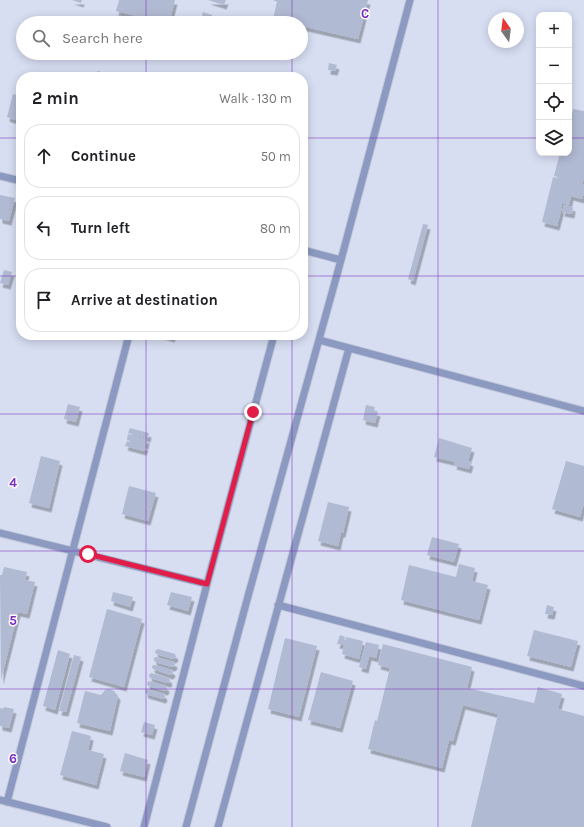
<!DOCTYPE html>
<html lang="en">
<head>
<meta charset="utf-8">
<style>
  body { margin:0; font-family:Karla,sans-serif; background:#f6f6f6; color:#202124 }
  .controls { position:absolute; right:12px; top:12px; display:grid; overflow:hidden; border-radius:8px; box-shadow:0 2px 10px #0003 }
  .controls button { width:36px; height:36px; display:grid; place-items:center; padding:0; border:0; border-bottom:1px solid #e0e0e0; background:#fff; color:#202124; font:20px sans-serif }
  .compass { position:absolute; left:488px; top:12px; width:36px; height:36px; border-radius:50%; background:#fff; box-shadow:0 2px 10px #0003; rotate:346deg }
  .stop { position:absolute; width:12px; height:12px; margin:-9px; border:3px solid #e11d48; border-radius:50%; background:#fff }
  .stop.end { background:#e11d48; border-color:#fff; box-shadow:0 1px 4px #0008 }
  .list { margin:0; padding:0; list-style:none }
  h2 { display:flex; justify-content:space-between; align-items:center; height:52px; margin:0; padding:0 16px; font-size:17px }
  h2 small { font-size:13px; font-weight:400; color:#757577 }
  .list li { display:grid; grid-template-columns:26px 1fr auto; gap:12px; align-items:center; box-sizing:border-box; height:64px; margin:0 8px 8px; padding:0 8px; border:1px solid #e0e0e0; border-radius:16px }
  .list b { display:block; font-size:15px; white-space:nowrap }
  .list em { font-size:13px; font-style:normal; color:#757577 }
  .icon { flex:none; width:22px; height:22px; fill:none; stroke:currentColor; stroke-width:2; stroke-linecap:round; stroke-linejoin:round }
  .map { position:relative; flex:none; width:584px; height:827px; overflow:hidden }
  .search { position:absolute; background:#fff; box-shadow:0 2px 10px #0003; left:16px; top:16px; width:292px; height:44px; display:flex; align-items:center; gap:10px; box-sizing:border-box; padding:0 14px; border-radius:22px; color:#757577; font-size:15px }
  .panel { position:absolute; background:#fff; box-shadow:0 2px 10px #0003; left:16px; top:72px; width:292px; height:268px; border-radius:16px }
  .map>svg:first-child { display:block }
</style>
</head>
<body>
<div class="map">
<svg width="584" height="827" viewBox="0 0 584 827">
  <defs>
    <filter id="shadow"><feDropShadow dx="2.5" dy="4.5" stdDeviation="0" flood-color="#0004"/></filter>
  </defs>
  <rect width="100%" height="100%" fill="#e8eefe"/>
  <!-- built -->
  <path fill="#d7def2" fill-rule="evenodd" d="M0 0H584V827H0ZM539 15H569V153H539ZM494 18H518V42H494ZM23 23H301V53H23ZM21 77H303V335H21Z"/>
  <!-- building -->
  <path fill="#b1bad3" filter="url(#shadow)" d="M72 0H82L81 3Z
    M119 0H175L169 23H165L116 11Z
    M208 0H226L224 5Z
    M273 0H368L358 39 301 26V23H289L273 19 277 2Z
    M203 12 212 15 209 23H200Z
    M329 63 337 65 335 71 328 70Z
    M97 71 120 76V77H96Z
    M13 94 21 96 15 120 7 117Z
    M573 109 584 111V131L569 127Z
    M569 127 584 132V149L569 145Z
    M569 146 584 150V181L583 180 582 184 554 176 560 153H569Z
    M553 177 584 185V193L582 199 571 196 569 205 562 203 561 207H562L557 226 542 222Z
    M0 195 15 198 9 221 0 219Z
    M564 205 573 207 572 214 562 212Z
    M423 224 428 225 413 281 408 279Z
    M4 270 12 272 8 285 0 283Z
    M162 335H173L172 338Z
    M68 404 80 407 76 422 64 419Z
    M366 405 375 407 374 411 378 412 375 423 363 420Z
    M130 428 149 433 148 438 128 433Z
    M128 434 147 439 146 445 127 440Z
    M439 438 472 448 468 461 471 462 469 469 454 465 455 462 434 457Z
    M127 441 146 446 144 451 125 446Z
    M41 456 60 461 49 508 29 503Z
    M566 461 584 466V503L580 517 552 509Z
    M129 486 156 493 148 521 122 514Z
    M328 502 349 507 343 533H341L338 546 318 541Z
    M432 537 459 544 454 562 427 555Z
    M459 564 475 568 472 581 488 585 479 620 401 600 409 565 456 577Z
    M4 567 27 572 25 580 35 582 27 614 18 612 1 680 0 575H2Z
    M113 592 133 597 130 607 111 601Z
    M171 592 192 597 188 611 167 605Z
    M547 605 554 607 552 615 545 614Z
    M107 609 142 619 124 687 89 677Z
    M534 630 578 641 571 667 527 656Z
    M340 635 345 637 343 645 337 644Z
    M346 637 363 641 359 659 342 654Z
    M285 638 317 646 299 717 268 709Z
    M366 642 379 645 376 658 369 656 366 669 359 667Z
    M383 644 472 667 467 688 534 703 538 687 562 694 558 709 584 716V827H471L498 714 463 705 453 741 449 740 442 768 368 749 375 720 377 721 390 668 378 665Z
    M158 649 175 654 176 657 173 659 156 654 155 651Z
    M58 650 70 654 55 710 43 706Z
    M74 655 81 657 66 712 59 711Z
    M156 657 174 662 175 664 174 666 172 667 155 662 154 660V658Z
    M153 665H155L172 670 173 673 170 675 153 669 152 667Z
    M321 672 353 681 340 728 308 720Z
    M151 673 169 678 170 682 167 683 150 678 149 675Z
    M149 681 166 686 167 689 165 691 148 686 147 683Z
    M109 689 114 691 118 696 110 731 77 723 85 691 101 695 105 690Z
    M147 689 164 694 165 697 163 699 146 694 145 691Z
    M4 707 14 709 9 728 0 726V708L3 709Z
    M144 722 155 725 152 735 141 732Z
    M72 731 91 736 88 750 104 754 96 785 60 775Z
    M125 753 148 760 144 777 120 771Z"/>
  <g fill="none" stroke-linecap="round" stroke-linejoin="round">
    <defs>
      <path id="service" d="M0 176 21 181
        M303 250 341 260
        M319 340 349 348
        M0 533 207 584
        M278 605 584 686
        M0 800 107 827
        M7 802 129 335
        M144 827 207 584 274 335
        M186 827 247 600 341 260 410 0
        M218 827 349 348 584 411"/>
    </defs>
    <!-- service casing -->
    <use href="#service" stroke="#c4cad9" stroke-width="9"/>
    <!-- service -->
    <use href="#service" stroke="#8c9ac2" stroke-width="7"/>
  </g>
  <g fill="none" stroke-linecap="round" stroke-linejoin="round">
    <!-- route -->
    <path stroke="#e11d48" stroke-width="5" d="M88 554 207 584 253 412"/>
  </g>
  <!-- grid -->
  <path fill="none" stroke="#7b2cbf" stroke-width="1" stroke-opacity="0.55" d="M146 0V23M292 0V23M438 0V827M146 53V77M292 53V77M0 138H21M303 138H539M569 138H584M0 276H21M303 276H584M146 335V827M292 335V827M0 414H584M0 551H584M0 689H584"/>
  <g font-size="13" text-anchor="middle" font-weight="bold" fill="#7b2cbf" stroke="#fbfbfb" stroke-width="3" stroke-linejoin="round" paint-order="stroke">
    <text x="365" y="18">C</text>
    <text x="13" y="487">4</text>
    <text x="13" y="625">5</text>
    <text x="13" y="763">6</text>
  </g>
</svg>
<div class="controls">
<button>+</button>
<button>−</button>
<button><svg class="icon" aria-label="locate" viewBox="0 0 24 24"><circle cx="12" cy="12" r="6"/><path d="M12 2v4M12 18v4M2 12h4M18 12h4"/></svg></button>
<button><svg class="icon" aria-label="layers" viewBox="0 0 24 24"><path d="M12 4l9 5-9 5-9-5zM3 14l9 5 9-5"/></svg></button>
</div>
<svg class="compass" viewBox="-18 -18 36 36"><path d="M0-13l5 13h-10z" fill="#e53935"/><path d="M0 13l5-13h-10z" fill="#757577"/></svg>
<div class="stop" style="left:88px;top:554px"></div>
<div class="stop end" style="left:253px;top:412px"></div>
<div class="search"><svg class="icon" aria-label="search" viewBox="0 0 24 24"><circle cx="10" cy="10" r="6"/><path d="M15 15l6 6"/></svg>Search here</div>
<section class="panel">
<h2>2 min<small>Walk · 130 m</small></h2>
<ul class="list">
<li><svg class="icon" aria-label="ahead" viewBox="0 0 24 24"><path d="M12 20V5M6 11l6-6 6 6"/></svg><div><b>Continue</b></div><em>50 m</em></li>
<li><svg class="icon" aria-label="left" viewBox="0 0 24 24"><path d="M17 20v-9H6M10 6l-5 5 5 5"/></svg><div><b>Turn left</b></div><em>80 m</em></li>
<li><svg class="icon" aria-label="arrive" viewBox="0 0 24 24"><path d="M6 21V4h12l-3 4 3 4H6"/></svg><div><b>Arrive at destination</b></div></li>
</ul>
</section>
</div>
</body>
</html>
